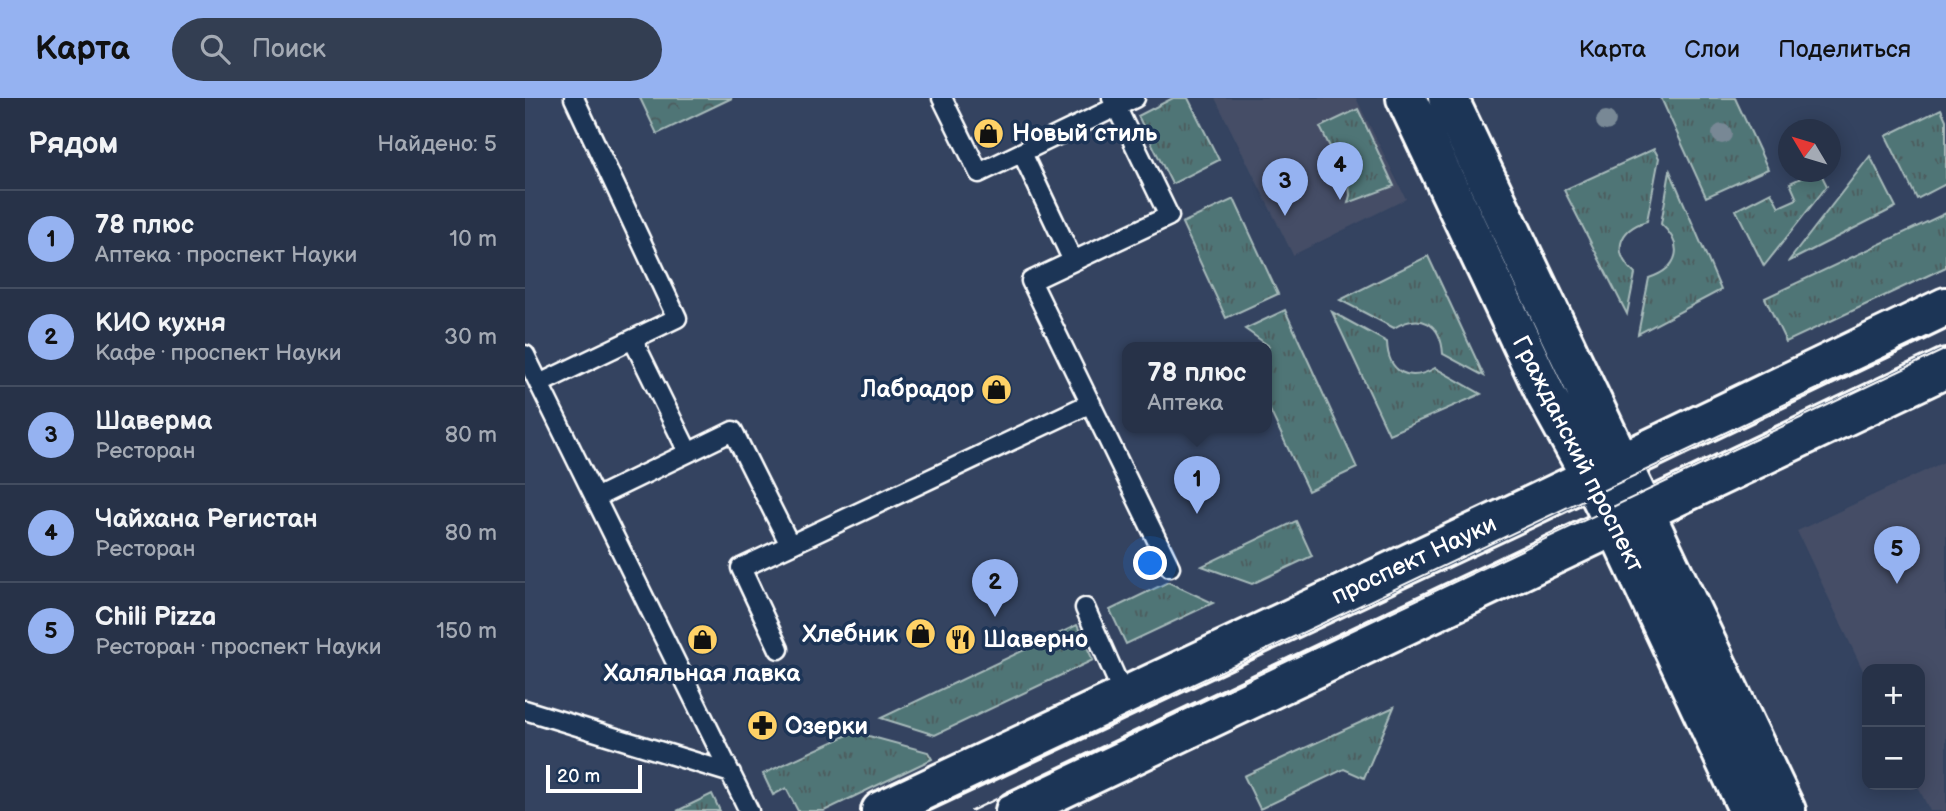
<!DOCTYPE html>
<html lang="ru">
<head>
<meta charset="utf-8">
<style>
  body { margin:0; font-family:"Balsamiq Sans",sans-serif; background:#333e52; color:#f1f3f6 }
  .controls { position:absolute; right:21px; bottom:21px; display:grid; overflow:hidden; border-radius:14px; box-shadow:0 4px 18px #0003 }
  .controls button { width:63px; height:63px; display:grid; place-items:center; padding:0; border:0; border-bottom:2px solid #434d60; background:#273248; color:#f1f3f6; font:35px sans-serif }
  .compass { position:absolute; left:1253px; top:21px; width:63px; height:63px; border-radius:50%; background:#273248; box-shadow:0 4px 18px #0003; rotate:308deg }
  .scale { position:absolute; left:21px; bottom:18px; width:96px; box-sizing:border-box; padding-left:7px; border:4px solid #fff; border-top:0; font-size:19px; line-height:24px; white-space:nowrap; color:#fff; -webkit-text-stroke:5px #1d3557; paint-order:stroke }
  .you { position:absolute; left:626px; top:466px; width:24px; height:24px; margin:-18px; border:5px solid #fff; border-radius:50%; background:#1a73e8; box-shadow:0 0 0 10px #1a73e833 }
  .badge { display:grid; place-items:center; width:46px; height:46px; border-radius:50%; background:#95b2f1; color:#111; font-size:23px; font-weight:700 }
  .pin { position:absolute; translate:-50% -58px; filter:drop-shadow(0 2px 4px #0008) }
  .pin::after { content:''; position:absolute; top:37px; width:24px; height:21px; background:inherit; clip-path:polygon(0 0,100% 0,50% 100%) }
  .popup { position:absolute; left:597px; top:244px; width:150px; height:91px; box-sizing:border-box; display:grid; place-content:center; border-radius:14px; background:#273248; filter:drop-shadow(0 2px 5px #0005); font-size:23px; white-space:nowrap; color:#a4aab4 }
  .popup b { font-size:26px; color:#f1f3f6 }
  .popup::after { content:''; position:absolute; left:50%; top:100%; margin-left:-14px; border:14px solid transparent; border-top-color:#273248 }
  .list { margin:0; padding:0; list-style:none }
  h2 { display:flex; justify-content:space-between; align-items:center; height:91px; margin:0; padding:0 28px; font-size:30px }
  h2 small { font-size:23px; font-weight:400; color:#a4aab4 }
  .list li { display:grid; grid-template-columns:46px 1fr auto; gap:21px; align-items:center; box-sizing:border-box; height:98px; padding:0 28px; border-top:2px solid #434d60 }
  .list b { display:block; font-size:26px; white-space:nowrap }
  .list p { margin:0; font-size:23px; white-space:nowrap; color:#a4aab4 }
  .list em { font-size:23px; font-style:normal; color:#a4aab4 }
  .icon { flex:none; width:38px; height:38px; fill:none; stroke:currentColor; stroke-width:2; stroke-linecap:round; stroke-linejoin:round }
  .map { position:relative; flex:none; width:1421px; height:713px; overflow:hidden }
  header { display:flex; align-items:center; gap:42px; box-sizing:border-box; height:98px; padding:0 35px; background:#95b2f1; color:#111 }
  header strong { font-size:33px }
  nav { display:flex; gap:38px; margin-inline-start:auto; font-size:24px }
  .search { width:490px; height:63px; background:#333e52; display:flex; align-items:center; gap:18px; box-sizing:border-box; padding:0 24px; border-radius:38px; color:#a4aab4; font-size:26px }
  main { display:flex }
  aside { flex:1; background:#273248 }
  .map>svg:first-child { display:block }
</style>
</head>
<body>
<header>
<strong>Карта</strong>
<div class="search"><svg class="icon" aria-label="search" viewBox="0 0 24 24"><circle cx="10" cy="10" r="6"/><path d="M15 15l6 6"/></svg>Поиск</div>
<nav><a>Карта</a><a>Слои</a><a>Поделиться</a></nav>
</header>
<main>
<aside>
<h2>Рядом<small>Найдено: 5</small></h2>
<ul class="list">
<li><span class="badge">1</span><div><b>78 плюс</b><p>Аптека · проспект Науки</p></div><em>10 m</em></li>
<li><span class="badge">2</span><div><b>КИО кухня</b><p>Кафе · проспект Науки</p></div><em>30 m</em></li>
<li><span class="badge">3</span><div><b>Шаверма</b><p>Ресторан</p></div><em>80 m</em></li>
<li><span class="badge">4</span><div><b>Чайхана Регистан</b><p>Ресторан</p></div><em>80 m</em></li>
<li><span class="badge">5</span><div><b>Chili Pizza</b><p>Ресторан · проспект Науки</p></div><em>150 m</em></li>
</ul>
</aside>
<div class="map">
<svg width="1421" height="713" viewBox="0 0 1421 713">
  <defs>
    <pattern id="grass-tufts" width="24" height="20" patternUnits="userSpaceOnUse" patternTransform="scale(1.75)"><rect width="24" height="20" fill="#4f7476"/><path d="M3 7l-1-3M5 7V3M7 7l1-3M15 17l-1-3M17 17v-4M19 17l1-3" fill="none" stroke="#4d5c5d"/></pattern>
    <pattern id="park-crowns" width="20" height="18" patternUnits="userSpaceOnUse" patternTransform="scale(1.75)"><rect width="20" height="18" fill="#4f7476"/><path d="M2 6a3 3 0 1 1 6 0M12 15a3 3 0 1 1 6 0" fill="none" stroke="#4d5c5d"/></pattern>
  </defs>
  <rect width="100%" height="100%" fill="#344360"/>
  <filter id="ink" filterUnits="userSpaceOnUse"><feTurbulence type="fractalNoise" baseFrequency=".0143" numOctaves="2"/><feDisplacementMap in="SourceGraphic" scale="14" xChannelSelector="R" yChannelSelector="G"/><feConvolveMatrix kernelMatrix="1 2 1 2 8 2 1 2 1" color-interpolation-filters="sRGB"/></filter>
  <g filter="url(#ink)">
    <!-- built -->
    <path fill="#444d66" d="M690 0H831L881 101 768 157Z
      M1421 363V713H1405L1392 687H1395V571H1342V581L1272 433Z"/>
    <!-- grass -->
    <path fill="url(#grass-tufts)" stroke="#a7baba" stroke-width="2" d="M648 0H663L694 62 647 86 613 18Z
      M1136 0H1210L1243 71 1181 99Z
      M833 11 869 88 823 105 825 97 824 87 795 29Z
      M1416 11 1421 22V86L1392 101 1361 38Z
      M1129 51 1134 60 1122 123C1092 132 1087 155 1110 176L1102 216 1039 92Z
      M1345 58 1371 109 1263 164Z
      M1145 73 1196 192 1113 236 1124 180C1154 170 1160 148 1136 126Z
      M1289 74H1295L1302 88 1239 168 1211 112 1246 94 1254 109 1272 101 1265 85Z
      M709 101 753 196 701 220 657 125Z
      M1421 115V169L1261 244 1240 200Z
      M903 158 959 278 918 256C916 225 896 214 869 230L815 202Z
      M760 212 832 370 783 393 742 306V251L744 248 720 231Z
      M807 214 862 244C863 275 884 285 910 270L956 296 864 336Z
      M771 423 787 458 727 486 677 468Z
      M643 484 688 505 601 546 585 512Z
      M552 527 568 562 410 637 356 620Z
      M869 609 839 680 819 671 735 711 719 678Z
      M329 634 403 654 407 661 299 713H273L261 690 248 697 238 676Z
      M187 696 195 713H152Z"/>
    <!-- park -->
    <path fill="url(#park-crowns)" stroke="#a7baba" stroke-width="2" d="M115 0H207L132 36Z"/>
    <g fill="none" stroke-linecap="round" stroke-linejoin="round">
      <defs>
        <path id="service" d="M417 0 454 75 610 0
          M587 0 644 118 506 183 645 469
          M497 55 548 163
          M108 242 163 354
          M0 257 224 713
          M14 286 152 220 49 0
          M70 400 208 333 265 447 216 470 254 551
          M265 447 566 305
          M560 510 599 598
          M0 612 206 675"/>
        <path id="secondary" d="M881 0 1022 299 1066 379 1098 443 1224 713
          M923 0 1261 713
          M356 713 987 417 1421 209
          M490 713 1421 270"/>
      </defs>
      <!-- service casing -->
      <use href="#service" stroke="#fff" stroke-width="23"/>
      <!-- secondary casing -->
      <use href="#secondary" stroke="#fff" stroke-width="44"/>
      <!-- service -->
      <use href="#service" stroke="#1d3557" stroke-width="18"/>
      <!-- secondary -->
      <use href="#secondary" stroke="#1d3557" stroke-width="38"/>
      <!-- tram -->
      <path stroke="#fff" stroke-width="2" d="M401 713 1421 230
        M446 713 1421 251"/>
    </g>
    <!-- trees -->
    <g fill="#788895">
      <circle cx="1081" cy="23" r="10"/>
      <circle cx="1197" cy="36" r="10"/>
    </g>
  </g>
  <!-- icons -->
  <defs>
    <symbol id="shop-disc" viewBox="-11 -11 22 22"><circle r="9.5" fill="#ffd166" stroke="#1d3557"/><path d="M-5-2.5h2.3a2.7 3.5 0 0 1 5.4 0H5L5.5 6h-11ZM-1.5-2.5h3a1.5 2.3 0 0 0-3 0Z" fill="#111"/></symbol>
    <symbol id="restaurant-disc" viewBox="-11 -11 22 22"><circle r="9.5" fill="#ffd166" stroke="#1d3557"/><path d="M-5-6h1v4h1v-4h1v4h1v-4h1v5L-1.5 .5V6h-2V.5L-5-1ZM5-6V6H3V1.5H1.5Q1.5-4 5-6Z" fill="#111"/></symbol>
    <symbol id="pharmacy-disc" viewBox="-11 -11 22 22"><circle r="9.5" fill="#ffd166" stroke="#1d3557"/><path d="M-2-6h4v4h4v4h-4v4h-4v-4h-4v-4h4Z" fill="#111"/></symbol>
  </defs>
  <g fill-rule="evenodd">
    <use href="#shop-disc" x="446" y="18" width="35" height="35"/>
    <use href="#shop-disc" x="454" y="274" width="35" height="35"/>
    <use href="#shop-disc" x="378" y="518" width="35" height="35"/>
    <use href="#shop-disc" x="160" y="524" width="35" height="35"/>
    <use href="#restaurant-disc" x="418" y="524" width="35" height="35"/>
    <use href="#pharmacy-disc" x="220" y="610" width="35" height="35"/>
  </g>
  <g text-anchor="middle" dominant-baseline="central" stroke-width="7" stroke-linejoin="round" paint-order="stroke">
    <!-- poi labels -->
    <g font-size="24" font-weight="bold" fill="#fff" stroke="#1d3557" text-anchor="start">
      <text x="487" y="35">Новый стиль</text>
      <text x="449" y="291" text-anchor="end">Лабрадор</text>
      <text x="373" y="536" text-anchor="end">Хлебник</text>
      <text x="458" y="541">Шаверно</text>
      <text x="177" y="575" text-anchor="middle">Халяльная лавка</text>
      <text x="260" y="628">Озерки</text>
    </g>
    <!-- street labels -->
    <g font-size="24" fill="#fff" stroke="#1d3557">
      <text transform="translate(1053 356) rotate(63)">Гражданский проспект</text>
      <text transform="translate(889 462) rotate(-25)">проспект Науки</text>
    </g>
  </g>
</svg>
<div class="controls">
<button>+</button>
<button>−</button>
</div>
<svg class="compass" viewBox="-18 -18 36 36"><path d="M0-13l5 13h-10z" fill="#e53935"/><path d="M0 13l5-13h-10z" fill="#a4aab4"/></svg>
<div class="scale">20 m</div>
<div class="you"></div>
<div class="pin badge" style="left:672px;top:416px">1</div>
<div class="popup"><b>78 плюс</b>Аптека</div>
<div class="pin badge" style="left:470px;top:519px">2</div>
<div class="pin badge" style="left:760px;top:118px">3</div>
<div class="pin badge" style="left:815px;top:102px">4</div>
<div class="pin badge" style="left:1372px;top:486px">5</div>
</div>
</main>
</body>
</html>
